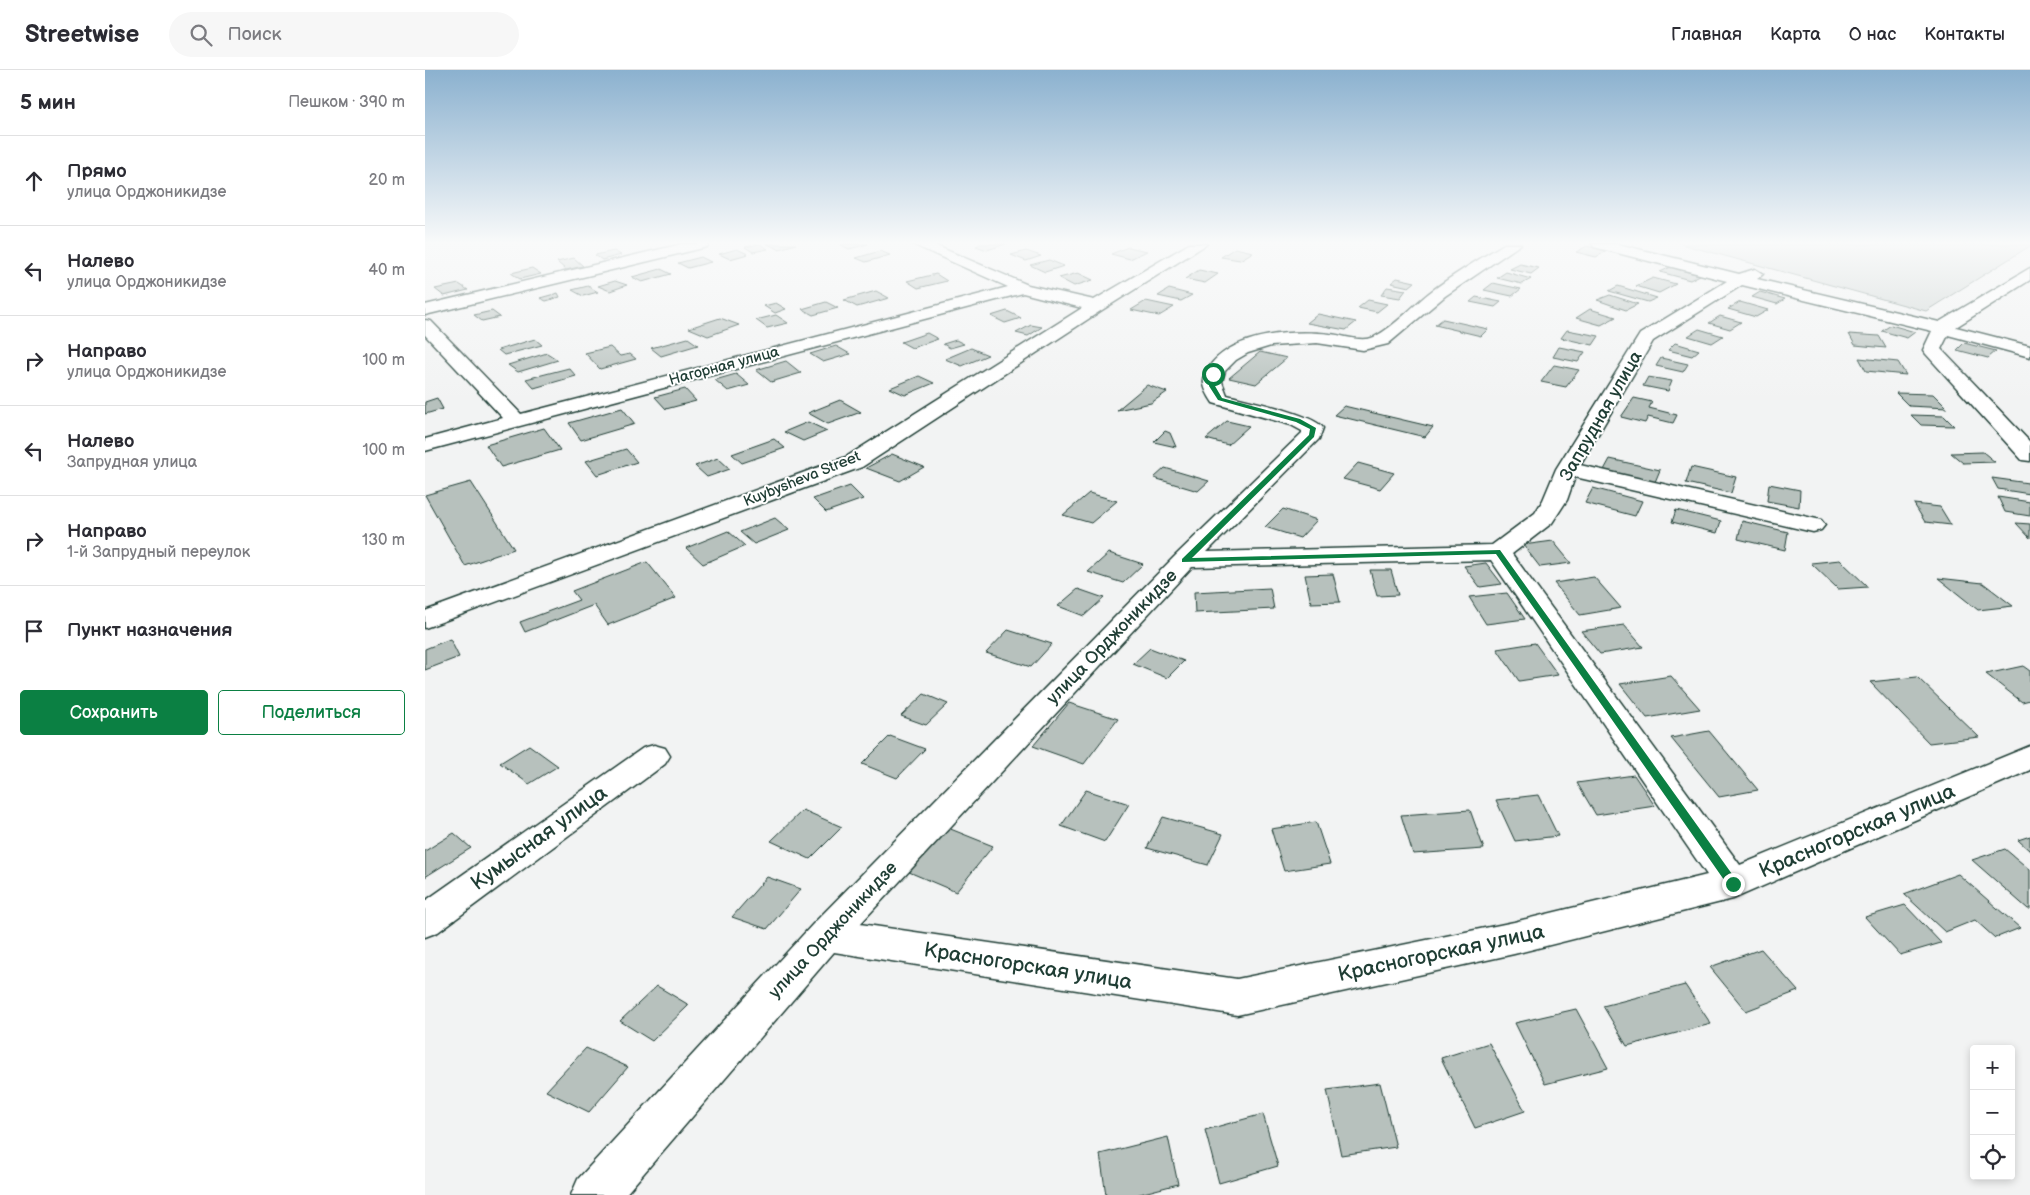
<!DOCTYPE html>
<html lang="ru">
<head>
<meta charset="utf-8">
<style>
  body { margin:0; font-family:"Balsamiq Sans",sans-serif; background:#f7f7f7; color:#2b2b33 }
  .controls { position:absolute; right:15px; bottom:15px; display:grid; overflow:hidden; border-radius:5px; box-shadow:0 2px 8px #0003 }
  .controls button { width:45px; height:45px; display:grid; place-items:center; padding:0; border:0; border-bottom:1px solid #e1e1e2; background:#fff; color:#2b2b33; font:25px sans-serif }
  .stop { position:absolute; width:15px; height:15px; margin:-11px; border:4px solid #0b8043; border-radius:50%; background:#fff }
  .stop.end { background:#0b8043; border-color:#fff; box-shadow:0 1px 5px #0008 }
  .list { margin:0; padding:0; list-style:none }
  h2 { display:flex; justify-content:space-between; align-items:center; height:65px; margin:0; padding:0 20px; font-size:21px }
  h2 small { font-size:16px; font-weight:400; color:#7c7c81 }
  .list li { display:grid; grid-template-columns:32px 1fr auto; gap:15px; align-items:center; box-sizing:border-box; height:90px; padding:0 20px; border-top:1px solid #e1e1e2 }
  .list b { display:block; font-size:19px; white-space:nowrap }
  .list p { margin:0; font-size:16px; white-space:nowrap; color:#7c7c81 }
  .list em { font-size:16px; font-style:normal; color:#7c7c81 }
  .actions { display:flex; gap:10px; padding:15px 20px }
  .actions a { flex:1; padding:11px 0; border:1px solid #0b8043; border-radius:5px; text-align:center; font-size:18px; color:#0b8043 }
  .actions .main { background:#0b8043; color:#fff }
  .icon { flex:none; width:28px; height:28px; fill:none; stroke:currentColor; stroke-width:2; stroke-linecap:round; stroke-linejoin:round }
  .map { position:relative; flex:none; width:1605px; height:1125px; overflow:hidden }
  header { display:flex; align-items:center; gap:30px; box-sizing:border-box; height:70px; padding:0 25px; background:#fff; border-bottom:1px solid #e1e1e2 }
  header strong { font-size:24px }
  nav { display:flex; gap:28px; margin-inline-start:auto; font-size:18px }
  .search { width:350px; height:45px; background:#f7f7f7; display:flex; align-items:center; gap:12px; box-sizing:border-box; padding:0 18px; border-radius:28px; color:#7c7c81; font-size:19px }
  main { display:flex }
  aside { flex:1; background:#fff }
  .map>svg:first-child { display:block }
</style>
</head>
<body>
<header>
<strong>Streetwise</strong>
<div class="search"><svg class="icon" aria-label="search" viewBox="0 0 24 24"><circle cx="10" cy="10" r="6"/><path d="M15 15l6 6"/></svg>Поиск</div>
<nav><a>Главная</a><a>Карта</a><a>О нас</a><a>Контакты</a></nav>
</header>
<main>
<aside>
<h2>5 мин<small>Пешком · 390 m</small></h2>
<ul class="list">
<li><svg class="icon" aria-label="ahead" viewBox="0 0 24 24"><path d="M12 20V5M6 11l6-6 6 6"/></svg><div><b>Прямо</b><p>улица Орджоникидзе</p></div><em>20 m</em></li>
<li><svg class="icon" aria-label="left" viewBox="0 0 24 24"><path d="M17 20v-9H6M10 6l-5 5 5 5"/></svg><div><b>Налево</b><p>улица Орджоникидзе</p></div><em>40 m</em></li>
<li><svg class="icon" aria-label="right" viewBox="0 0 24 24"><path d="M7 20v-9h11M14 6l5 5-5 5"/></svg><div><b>Направо</b><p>улица Орджоникидзе</p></div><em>100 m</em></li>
<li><svg class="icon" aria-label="left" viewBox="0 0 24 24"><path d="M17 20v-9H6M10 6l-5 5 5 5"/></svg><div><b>Налево</b><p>Запрудная улица</p></div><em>100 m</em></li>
<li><svg class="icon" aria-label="right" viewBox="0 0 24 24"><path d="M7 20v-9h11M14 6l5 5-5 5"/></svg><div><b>Направо</b><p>1-й Запрудный переулок</p></div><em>130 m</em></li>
<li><svg class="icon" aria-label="arrive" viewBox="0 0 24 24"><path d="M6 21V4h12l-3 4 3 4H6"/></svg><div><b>Пункт назначения</b></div></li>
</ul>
<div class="actions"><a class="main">Сохранить</a><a>Поделиться</a></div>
</aside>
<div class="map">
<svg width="1605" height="1125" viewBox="0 0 1605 1125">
  <rect width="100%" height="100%" fill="#f2f3f3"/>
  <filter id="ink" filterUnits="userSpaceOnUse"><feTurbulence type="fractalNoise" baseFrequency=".02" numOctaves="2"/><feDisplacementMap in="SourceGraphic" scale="10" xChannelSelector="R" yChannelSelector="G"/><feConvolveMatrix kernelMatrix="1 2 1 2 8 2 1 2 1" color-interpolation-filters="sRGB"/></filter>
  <g filter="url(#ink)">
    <!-- green -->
    <path fill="#ced5d3" stroke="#768984" d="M1256 174H1605V176L1501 241Z"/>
    <!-- building -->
    <path fill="#b7c1bd" stroke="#1f3d34" d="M335 174 343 179 328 182 320 177Z
      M342 174H371L354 179Z
      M418 174H443L424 179 416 175Z
      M555 174H581L562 180 551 176Z
      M1162 176 1182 181 1171 187 1151 182Z
      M703 177 722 181 705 189 686 184Z
      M810 178 828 182 815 190 796 187Z
      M312 179 323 184 305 189 294 184Z
      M189 181 196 185 177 190 170 185Z
      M455 181 465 185 441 192 431 188Z
      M601 181 616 186 601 191 586 185Z
      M276 187 286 192 263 198 253 193Z
      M149 188 158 196 141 200 132 192Z
      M624 190 639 196 620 202 605 195Z
      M1095 194 1114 198 1106 204 1085 199Z
      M1246 197 1275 205 1265 210 1235 202Z
      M107 198 116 204 95 209 86 203Z
      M236 199 246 204 217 212 207 207Z
      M774 200 793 204 780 213 760 209Z
      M1081 202 1106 209 1097 214 1072 208Z
      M653 203 668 210 649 216 634 208Z
      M511 204 522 211 493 218 482 211Z
      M972 208 990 212 984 217 966 213Z
      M1228 208 1251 214 1234 223 1211 216Z
      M190 211 202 215 185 221 173 216Z
      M1068 213 1096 219 1087 226 1059 220Z
      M34 214 43 220 19 226 10 219Z
      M163 216 173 222 158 226 147 220Z
      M1193 216 1232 228 1223 232 1184 221Z
      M962 217 981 220 975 228 956 225Z
      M744 219 767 225 756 231 733 226Z
      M451 221 464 228 432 237 419 230Z
      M1335 222 1360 229 1352 234 1327 227Z
      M133 223 135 227 121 231 115 228Z
      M1185 225 1213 234 1201 240 1172 230Z
      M1051 227 1076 232 1070 237 1045 232Z
      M943 230 962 234 952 242 933 238Z
      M721 231 749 237 734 246 706 240Z
      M401 232 413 238 388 245 377 239Z
      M1315 232 1343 240 1331 247 1303 239Z
      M351 233 361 239 350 243 339 236Z
      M1165 239 1191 247 1176 255 1151 248Z
      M67 241 75 247 57 251 49 245Z
      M582 241 596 248 580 253 566 246Z
      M893 244 931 252 921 260 882 253Z
      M351 245 363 253 342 258 331 250Z
      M1295 246 1316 252 1305 259 1284 253Z
      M295 248 314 255 283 266 264 258Z
      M1018 249 1063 259 1056 266 1010 255Z
      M606 255 617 257 603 266 591 263Z
      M1466 255 1490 262 1482 268 1457 261Z
      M1274 259 1298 266 1287 273 1263 266Z
      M1142 260 1174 266 1168 275 1136 268Z
      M502 263 513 269 487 278 476 272Z
      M1424 264 1454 266 1461 278 1430 275Z
      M263 268 273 275 236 286 226 278Z
      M110 269 117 275 79 285 73 280Z
      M531 270 539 274 525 278 518 274Z
      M1250 273 1274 280 1267 286 1243 280Z
      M1539 273 1571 281 1563 288 1532 280Z
      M411 276 425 284 398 292 385 284Z
      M185 277 195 286 205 284 211 289 175 299 160 283Z
      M1134 277 1160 282 1153 292 1128 287Z
      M546 278 563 285 537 296 520 289Z
      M835 282 862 288 831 314 804 308Z
      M122 283 133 290 93 302 83 295Z
      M1236 288 1263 294 1258 302 1231 296Z
      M1434 288 1473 292 1481 305 1441 301Z
      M361 291 376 303 346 312 331 300Z
      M1129 295 1154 300 1141 317 1116 312Z
      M144 298 151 306 109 318 101 309Z
      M311 304 324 315 303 321 290 310Z
      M494 306 509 313 480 325 465 318Z
      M1223 307 1247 311 1243 321 1218 316Z
      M722 315 742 322 726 333 692 340Z
      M260 319 271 331 241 339 230 327Z
      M1471 323 1508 324 1522 338 1484 336Z
      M12 328 18 339 0 344V332Z
      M1209 328 1227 332 1224 338 1252 345 1248 353 1223 347 1220 353 1196 347Z
      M415 330 436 342 403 354 383 343Z
      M919 336 1008 357 1000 367 909 345Z
      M197 338 210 354 156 370 144 353Z
      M1486 345 1519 346 1529 356 1496 355Z
      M802 351 824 356 803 375 781 369Z
      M383 352 402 361 378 371 359 362Z
      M119 358 135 380 76 397 61 375Z
      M740 361 745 363 751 377 729 372Z
      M349 369 360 378 317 393 307 384Z
      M201 379 212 392 172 405 161 391Z
      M1558 382 1570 392 1538 393 1526 383Z
      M467 384 499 397 475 411 441 398Z
      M293 388 305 399 282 407 270 396Z
      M1185 389 1235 400 1230 412 1179 400Z
      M933 393 969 403 955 419 918 409Z
      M1266 397 1311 407 1306 423 1261 413Z
      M740 398 784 411 773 421 729 408Z
      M1567 408 1603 413 1605 424 1573 419Z
      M46 412 89 479 40 496 0 425Z
      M1344 414 1375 420 1374 437 1342 431Z
      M425 416 438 429 401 442 388 429Z
      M1168 418 1217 431 1210 446 1160 433Z
      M664 423 692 431 666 453 638 445Z
      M1573 427 1605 432V446L1580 442Z
      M1489 434 1515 437 1526 455 1500 452Z
      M858 439 892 450 875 468 840 457Z
      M1251 440 1296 451 1292 463 1247 452Z
      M350 448 364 460 329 474 315 462Z
      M1317 451 1363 462 1360 480 1313 469Z
      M1591 453 1605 454V468Z
      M303 461 320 476 278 494 261 478Z
      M1128 471 1146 493 1115 497 1098 475Z
      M684 483 718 494 698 513 663 502Z
      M1415 490 1443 517 1413 519 1386 493Z
      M222 492 251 528 183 555 169 535 100 562 95 552 154 530 147 521Z
      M1061 493 1077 514 1055 517 1039 496Z
      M945 500H966L973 525 952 526Z
      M908 504 915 532 886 533 880 505Z
      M1169 507 1196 538 1155 545 1129 513Z
      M1513 508 1558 513 1588 536 1553 540Z
      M845 518 849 539 770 543 769 522Z
      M653 519 679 528 659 546 633 536Z
      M1082 523 1100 549 1061 554 1044 527Z
      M1199 555 1218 577 1175 584 1156 561Z
      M583 560 627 574 606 597 561 583Z
      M25 569 34 587 0 600V579Z
      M1110 573 1133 605 1094 611 1072 579Z
      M725 578 759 591 742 608 708 594Z
      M1598 596 1605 601V630L1597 632 1561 604Z
      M1246 606 1275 639 1222 648 1195 614Z
      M1492 607 1554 667 1504 673 1445 612Z
      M499 624 523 634 501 655 476 646Z
      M644 633 693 649 659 694 608 676Z
      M1284 661 1333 720 1294 727 1246 668Z
      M465 666 500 679 472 708 437 694Z
      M104 675 133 696 104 714 75 693Z
      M1209 705 1230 736 1171 745 1152 713Z
      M661 720 704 734 680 772 636 756Z
      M1113 725 1133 766 1090 771 1071 730Z
      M378 740 417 757 385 789 346 771Z
      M1045 740 1059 779 988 784 976 745Z
      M738 747 798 764 783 795 722 778Z
      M891 752 905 794 859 801 846 759Z
      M523 758 568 776 531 822 484 802Z
      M29 763 46 778 0 807V781Z
      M1605 766V781L1593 770Z
      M1580 779 1605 800V839H1603L1547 790Z
      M1533 804 1595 858 1570 868 1550 850 1520 862 1479 824Z
      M342 807 376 819 342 859 307 847Z
      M1480 835 1516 873 1475 885 1440 847Z
      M1336 879 1373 921 1321 941 1285 897Z
      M1260 915 1286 954 1202 976 1178 936Z
      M232 916 264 935 227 971 195 951Z
      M1151 939 1183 998 1120 1014 1090 953Z
      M1064 973 1100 1041 1050 1058 1016 988Z
      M161 978 203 997 164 1042 121 1021Z
      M955 1013 971 1077 916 1085 902 1020Z
      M838 1044 853 1096 794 1113 780 1060Z
      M743 1067 753 1114 711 1125H681L675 1084Z"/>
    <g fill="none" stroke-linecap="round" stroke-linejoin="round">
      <defs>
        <path id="minor" d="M257 174H284L282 177 0 245V235Z
          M487 174H507L603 215 669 230 764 174H782L677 240 437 397 0 558V541L421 387 657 238 598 223 0 381V369L78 348 0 265V250L6 251 96 344 583 217Z
          M1079 174H1096L1020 226 963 274 938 280 892 273 846 276 823 283 811 290 800 301 797 312 802 325C821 330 889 344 898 358L894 369 782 482 1067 475 1110 443 1118 430 1131 399 1215 264 1302 211 1169 177 1167 174H1193L1314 204 1330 199 1338 204 1332 209 1514 252 1605 198V210L1531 257 1605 276V287L1523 265 1516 279 1605 372V391L1597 390 1501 284 1498 280 1507 261 1317 215 1228 271 1155 395 1396 450 1400 455 1396 460 1388 462 1150 407 1142 430 1127 453 1087 484 1315 795 1605 676V700L1308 829 1089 884 812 945 409 882 200 1125H146L153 1109 388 854 751 485 877 363V361L866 355 788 333C778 318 774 308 787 293 813 263 868 260 905 264 918 265 936 273 949 267 971 256 989 234 1008 220 1031 203 1055 189 1079 174ZM1066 490 1282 805 1089 852 812 909 435 854 767 497Z
          M229 675 240 678 245 686 240 694 13 862 0 867V831L218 678Z"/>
      </defs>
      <!-- minor casing -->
      <use href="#minor" stroke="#1f3d34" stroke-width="3"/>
      <!-- minor -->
      <use href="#minor" fill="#fff" fill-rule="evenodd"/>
    </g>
  </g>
  <!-- sky -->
  <linearGradient id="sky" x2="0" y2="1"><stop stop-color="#8bb1cf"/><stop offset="0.52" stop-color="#f9fafa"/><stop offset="1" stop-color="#f9fafa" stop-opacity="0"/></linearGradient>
  <rect width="1605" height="332" fill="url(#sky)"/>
  <!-- route -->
  <path fill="#0b8043" d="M788 302 790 304V316L797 328 875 349 891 358 889 367 767 488 1075 480 1312 811V817H1304L1071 484 757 492V489L884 365 885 359 871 352 793 330 784 316 785 304Z"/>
  <g text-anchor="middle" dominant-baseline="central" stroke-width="4" stroke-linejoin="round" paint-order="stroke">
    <!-- far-street labels -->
    <g font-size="15" fill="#1f3d34" stroke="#fff">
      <text transform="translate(299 296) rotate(-15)">Нагорная улица</text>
      <text transform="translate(377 409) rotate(-22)">Kuybysheva Street</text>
    </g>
    <!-- street labels -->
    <g font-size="18" fill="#1f3d34" stroke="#fff">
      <text transform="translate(1176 346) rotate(-60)">Запрудная улица</text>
      <text transform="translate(687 567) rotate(-46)">улица Орджоникидзе</text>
      <text transform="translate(408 860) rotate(-47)">улица Орджоникидзе</text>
    </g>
    <!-- near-street labels -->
    <g font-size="21" fill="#1f3d34" stroke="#fff">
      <text transform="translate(1432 761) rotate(-23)">Красногорская улица</text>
      <text transform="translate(114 768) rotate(-36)">Кумысная улица</text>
      <text transform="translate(1016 883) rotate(-12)">Красногорская улица</text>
      <text transform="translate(603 896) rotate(9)">Красногорская улица</text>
    </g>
  </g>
</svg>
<div class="controls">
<button>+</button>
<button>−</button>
<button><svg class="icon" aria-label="locate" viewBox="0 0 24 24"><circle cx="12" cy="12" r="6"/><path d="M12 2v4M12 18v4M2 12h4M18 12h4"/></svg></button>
</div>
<div class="stop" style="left:788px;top:304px"></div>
<div class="stop end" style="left:1308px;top:814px"></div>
</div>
</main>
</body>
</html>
